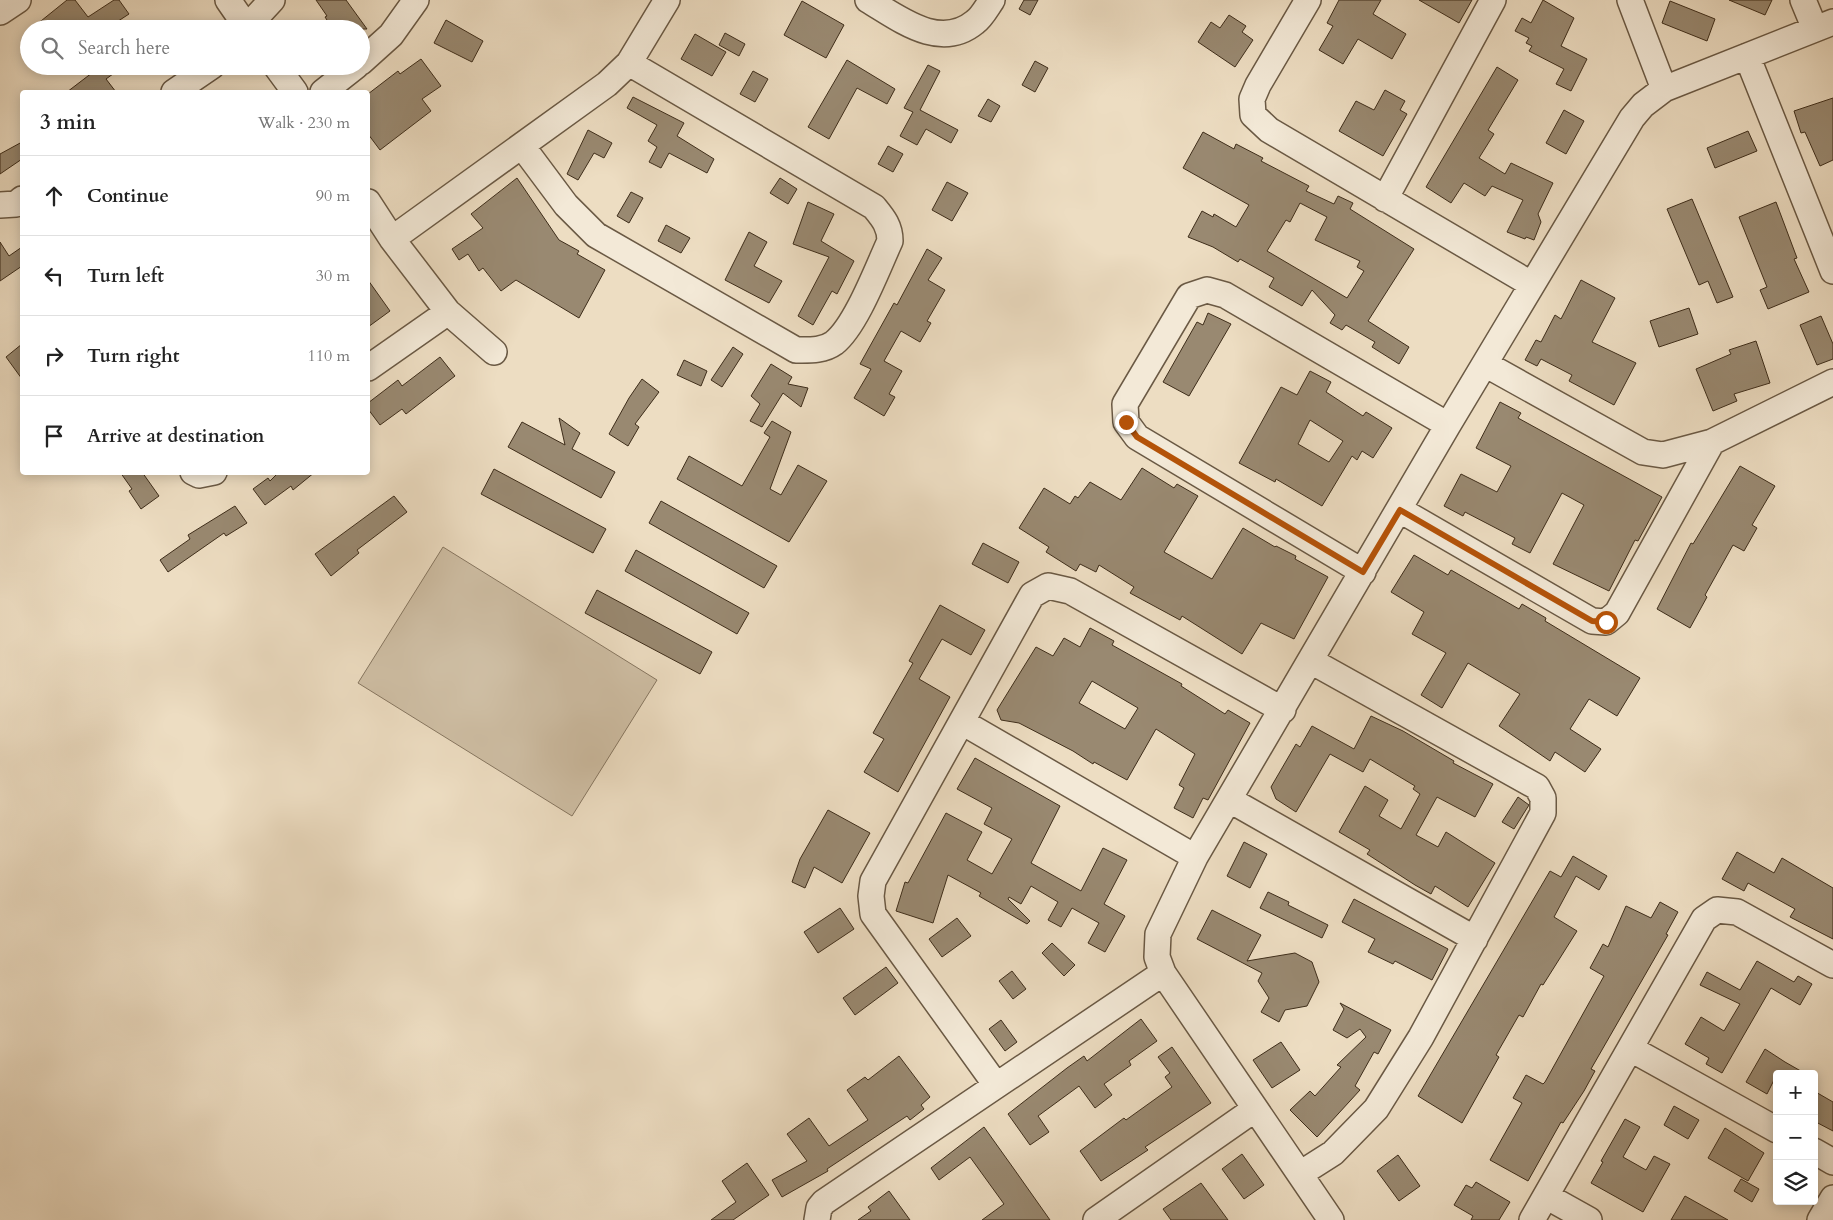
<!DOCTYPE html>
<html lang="en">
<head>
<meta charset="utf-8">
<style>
  body { margin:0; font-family:Cardo,serif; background:#f2f2f2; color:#222 }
  .controls { position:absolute; right:15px; bottom:15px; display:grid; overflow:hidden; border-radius:5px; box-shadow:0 2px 12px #0003 }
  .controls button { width:45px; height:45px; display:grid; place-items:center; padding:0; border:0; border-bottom:1px solid #e0e0e0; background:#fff; color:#222; font:25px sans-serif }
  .stop { position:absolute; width:15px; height:15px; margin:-11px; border:4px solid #b45309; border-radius:50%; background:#fff }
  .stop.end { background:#b45309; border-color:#fff; box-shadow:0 1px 5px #0008 }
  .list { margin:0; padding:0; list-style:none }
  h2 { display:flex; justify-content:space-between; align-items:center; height:65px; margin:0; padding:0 20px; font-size:21px }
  h2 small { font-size:16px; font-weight:400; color:#767676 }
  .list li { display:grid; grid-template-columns:32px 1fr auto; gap:15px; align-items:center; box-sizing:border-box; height:80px; padding:0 20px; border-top:1px solid #e0e0e0 }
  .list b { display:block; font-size:19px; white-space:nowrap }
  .list em { font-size:16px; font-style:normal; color:#767676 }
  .icon { flex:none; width:28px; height:28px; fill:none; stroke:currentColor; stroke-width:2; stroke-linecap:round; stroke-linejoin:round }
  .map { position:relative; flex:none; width:1833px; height:1220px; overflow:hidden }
  .search { position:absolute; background:#fff; box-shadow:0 2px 12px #0003; left:20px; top:20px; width:350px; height:55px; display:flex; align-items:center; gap:12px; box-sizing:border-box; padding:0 18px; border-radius:28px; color:#767676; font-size:19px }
  .panel { position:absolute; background:#fff; box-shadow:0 2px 12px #0003; left:20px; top:90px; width:350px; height:385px; border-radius:5px }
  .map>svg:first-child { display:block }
</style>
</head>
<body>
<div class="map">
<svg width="1833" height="1220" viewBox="0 0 1833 1220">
  <rect width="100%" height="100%" fill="#edddc2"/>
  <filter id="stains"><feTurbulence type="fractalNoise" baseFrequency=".004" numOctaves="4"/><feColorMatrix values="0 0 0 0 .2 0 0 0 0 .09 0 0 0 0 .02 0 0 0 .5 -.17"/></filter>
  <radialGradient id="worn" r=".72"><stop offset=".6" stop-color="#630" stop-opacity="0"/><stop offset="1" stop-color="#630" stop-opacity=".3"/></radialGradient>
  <!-- green -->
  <path fill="#cfbfa5" stroke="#867660" d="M443 547 657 680 572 816 358 683Z"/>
  <!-- building -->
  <path fill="#998971" stroke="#3e2d1a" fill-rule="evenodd" d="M67 0H75L88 17 114 0H119L129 14 106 29H31Z
    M316 0H346L367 29H314L327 20 325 17 327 16Z
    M1024 0H1038L1030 15 1019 9Z
    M1339 0H1381L1373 14 1406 34 1392 59 1358 39 1343 64 1319 50 1333 26 1327 23Z
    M1419 0H1472L1459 23Z
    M1543 0 1574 18 1561 46 1587 59 1571 91 1556 84 1564 69 1529 51 1532 46 1526 43 1529 38 1515 31 1522 18 1531 23Z
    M1729 0H1772L1765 15Z
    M802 1 844 25 826 58 784 35Z
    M1670 1 1715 19 1707 41 1662 23Z
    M1229 15 1246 26 1242 32 1253 40 1235 67 1198 42 1211 22 1220 28Z
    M446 20 483 41 472 62 434 43Z
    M725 33 745 44 739 56 719 45Z
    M695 34 726 52 712 76 681 59Z
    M421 59 441 86 422 99 431 111 380 150 368 134V94L398 71 400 74Z
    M847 60 895 89 887 104 857 88 829 139 808 127Z
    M1035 61 1048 68 1035 92 1022 85Z
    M928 65 940 71 920 110 958 130 951 143 926 129 917 145 900 136 913 112 904 108Z
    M101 66H124L106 79 116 92H67Z
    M1497 67 1518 80 1488 130 1494 134 1479 158 1505 174 1511 163 1553 183 1538 214 1541 222 1534 240 1526 237 1525 239 1507 232 1523 200 1492 186 1485 196 1464 183 1451 203 1426 187Z
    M753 71 768 79 755 102 740 94Z
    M1385 90 1405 101 1400 110 1407 114 1383 156 1339 131 1356 101 1374 110Z
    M633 97 684 123 677 136 714 159 707 173 669 153 661 168 649 162 657 147 648 141 657 125 627 108Z
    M1833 98V160L1820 166 1805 132 1801 133 1794 111Z
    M988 99 1000 106 991 122 978 116Z
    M1564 110 1584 121 1566 154 1546 143Z
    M588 130 612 143 604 158 594 153 578 180 567 174Z
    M1748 131 1757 151 1715 168 1707 148Z
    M1203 132 1234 149 1236 144 1263 158 1261 161 1309 186 1306 191 1334 204 1338 196 1353 203 1350 209 1414 249 1368 321 1409 347 1399 364 1372 347 1375 342 1346 325 1342 330 1330 323 1335 315 1312 290 1302 306 1269 287 1274 278 1240 259 1238 262 1213 247 1188 237 1202 211 1213 217 1214 214 1236 227 1249 205 1183 168ZM1300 203 1327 217 1315 240 1360 261 1357 267 1364 271 1347 298 1267 251 1286 220 1290 222Z
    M22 142V159L0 174V154Z
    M888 146 903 154 893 172 878 164Z
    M517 178 559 240 579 251 577 254 605 270 579 318 516 280 501 291 483 268 479 271 468 254 459 260 452 249 483 228 471 214Z
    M780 178 797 189 788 204 770 193Z
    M947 182 968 193 952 221 932 210Z
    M631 192 643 198 629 223 617 216Z
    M1692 199 1733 297 1717 303 1708 281 1699 285 1667 209Z
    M808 202 834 214 821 241 854 261 837 294 832 291 813 325 798 316 829 257 793 244Z
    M1776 202 1797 258 1794 259 1809 292 1768 309 1760 290 1767 287 1739 217Z
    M666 225 690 238 681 253 658 241Z
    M749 232 767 242 754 266 782 281 769 303 725 280Z
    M0 242 9 256 22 247V266L0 281Z
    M927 249 942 258 928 280 945 290 927 321 931 323 920 342 901 331 884 361 902 371 889 394 895 397 884 416 854 398 871 369 860 364 894 303 897 305Z
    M368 280 390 311 368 327Z
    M1581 280 1615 298 1592 342 1636 363 1614 405 1569 381 1572 375 1541 359 1537 366 1525 360 1536 340 1541 342 1555 315 1561 319Z
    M1689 308 1698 334 1659 347 1650 321Z
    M1208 313 1231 324 1189 396 1163 382 1197 322 1203 325Z
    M1821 316 1833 344V359L1817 365 1800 325Z
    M1756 341 1770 383 1734 394 1737 401 1713 411 1696 369 1731 354 1729 350Z
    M22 344V379L6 357Z
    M733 347 743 354 722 387 711 380Z
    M440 357 455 376 406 414 402 409 380 425 368 409V403L398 380 402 386Z
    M684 360 707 371 701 386 677 375Z
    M771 364 792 377 788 384 808 388 801 407 783 393 762 427 750 421 760 404 751 396Z
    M1310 371 1331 382 1326 392 1363 416 1366 412 1392 428 1373 458 1362 451 1357 460 1352 456 1322 506 1276 479 1275 482 1239 463 1281 387 1297 395ZM1310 420 1343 441 1329 462 1298 444Z
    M642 379 659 392 635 424 639 427 628 446 609 434 629 398Z
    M1500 402 1521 413 1518 418 1662 497 1638 541 1635 540 1609 591 1553 564 1584 505 1562 493 1530 553 1512 544 1515 538 1465 512 1463 516 1444 506 1461 474 1497 492 1511 466 1476 448Z
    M559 418 580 433 572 449 615 472 601 498 508 447 522 422 565 445Z
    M772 421 791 432 770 489 781 495 798 465 827 481 789 542 677 479 689 456 742 486 770 437 764 433Z
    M1740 466 1775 486 1752 525 1757 528 1744 551 1733 545 1705 595 1707 597 1690 628 1657 609 1691 543 1693 544Z
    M1142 468 1174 488 1177 484 1198 496 1164 552 1212 579 1243 528 1275 547 1276 546 1296 556 1295 559 1328 577 1294 639 1261 623 1242 654 1182 616 1180 620 1130 593 1134 587 1099 565 1096 572 1080 564 1076 571 1046 552 1049 547 1019 528 1044 488 1070 504 1075 496 1078 498 1090 482 1121 500Z
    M494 469 606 529 593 553 481 494Z
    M120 472H142L159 496 141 509 129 491 132 489Z
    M315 472 293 490 291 486 265 505 253 489 268 478 270 481 279 472Z
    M394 496 407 512 357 550 359 553 331 576 315 554Z
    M661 501 777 566 764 588 649 523Z
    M235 506 247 523 226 536 224 533 168 572 160 560 190 539 188 535Z
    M983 543 1019 562 1008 583 972 564Z
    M636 550 749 613 737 634 625 571Z
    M1414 555 1448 575 1451 570 1519 609 1522 604 1546 618 1545 621 1640 678 1617 716 1589 699 1570 729 1601 749 1585 772 1555 752 1550 761 1499 726 1520 694 1468 663 1442 708 1421 695 1446 653 1412 634 1424 612 1391 592Z
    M597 590 712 652 700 674 585 613Z
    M940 605 985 630 971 655 942 639 919 679 950 697 898 792 864 772 884 739 873 733 913 663 909 661Z
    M1090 628 1114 641 1112 645 1182 684 1181 686 1225 714 1228 710 1250 723 1208 800 1203 798 1193 818 1174 808 1184 788 1179 785 1195 754 1156 729 1127 780 1094 762 1093 764 1073 751 1019 723 1001 720 997 710 1036 647 1053 656 1064 638 1080 647ZM1092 681 1138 708 1125 729 1079 703Z
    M1371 716 1403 731 1454 761 1453 763 1493 784 1475 817 1437 797 1416 835 1438 847 1446 832 1495 863 1468 907 1435 886 1431 894 1415 885 1367 854 1370 850 1339 832 1365 786 1388 800 1379 816 1401 829 1420 794 1413 789 1415 786 1370 759 1363 772 1330 754 1296 812 1276 799 1271 787 1296 744 1300 747 1312 726 1354 749Z
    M975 758 1060 806 1031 863 1081 891 1103 848 1127 860 1104 904 1125 916 1105 952 1088 943 1099 923 1072 908 1061 927 1048 920 1058 902 1031 886 1021 904 1009 897 1008 899 1030 921 1027 924 979 896 981 893 948 875 933 923 896 911 905 882 908 883 946 813 982 832 967 860 992 874 1012 839 984 824 992 808 957 789Z
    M1518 797 1529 805 1514 829 1502 822Z
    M828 810 870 833 842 883 814 867 805 888 792 882 800 859Z
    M1244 842 1267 854 1250 888 1227 876Z
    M1737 852 1774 873 1782 858 1833 888V939L1790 917 1795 909 1748 883 1744 891 1722 879Z
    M1573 856 1607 876 1599 890 1576 876 1554 917 1577 931 1543 985 1541 984 1523 1017 1519 1015 1496 1055 1499 1057 1462 1123 1418 1096 1550 871 1561 877Z
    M1268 892 1289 902 1288 905 1328 925 1322 938 1260 908Z
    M1354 899 1448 949 1432 980 1395 961 1393 964 1368 952 1375 939 1342 922Z
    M1660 902 1678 912 1666 934 1668 935 1591 1069 1595 1071 1584 1091 1563 1123 1561 1122 1528 1181 1490 1160 1522 1103 1513 1098 1526 1075 1543 1084 1545 1082 1604 976 1590 968 1603 944 1608 947 1626 906 1651 918Z
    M840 908 854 929 818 953 804 932Z
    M1212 910 1261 935 1247 961 1295 953 1312 962 1319 982 1307 1006 1285 1010 1279 1022 1261 1012 1269 998 1258 981 1262 973 1197 939Z
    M957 918 971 936 942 957 929 939Z
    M1052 943 1075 965 1064 976 1042 953Z
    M1757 961 1794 982 1798 976 1812 984 1800 1005 1771 988 1722 1073 1706 1064 1709 1058 1685 1044 1701 1017 1724 1031 1740 1004 1700 985 1707 972 1740 990Z
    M886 967 898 983 855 1015 843 998Z
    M1012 971 1026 989 1013 999 999 981Z
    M1340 1003 1391 1030 1378 1054 1374 1052 1355 1086 1360 1090 1317 1137 1290 1110 1310 1091 1315 1096 1341 1067 1337 1065 1366 1037 1360 1029 1347 1038 1333 1030 1344 1009Z
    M1141 1019 1157 1041 1129 1061 1131 1065 1104 1084 1112 1095 1095 1108 1079 1086 1038 1116 1049 1132 1030 1145 1008 1114 1067 1068 1084 1056 1087 1061Z
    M1001 1020 1017 1042 1005 1051 989 1029Z
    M1281 1042 1300 1070 1272 1088 1253 1060Z
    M1172 1047 1211 1103 1145 1147 1148 1150 1101 1181 1080 1151 1124 1118 1126 1120 1172 1087 1165 1077 1170 1073 1158 1057Z
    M1765 1049 1785 1062 1806 1074H1777L1767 1094 1746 1082Z
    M899 1056 930 1097 921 1105 924 1109 910 1120 907 1116 827 1169 828 1171 782 1197 772 1180 807 1161 787 1134 809 1118 829 1146 868 1120 847 1090 865 1077 868 1080Z
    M1814 1091 1833 1102V1131L1814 1121Z
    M1674 1106 1699 1120 1688 1139 1664 1125Z
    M1625 1119 1640 1127 1623 1157 1646 1170 1654 1156 1670 1164 1643 1212 1591 1183 1603 1162 1601 1161Z
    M984 1127 1014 1169 1050 1220H982L1004 1204 970 1157 939 1180 931 1168Z
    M1725 1128 1764 1153 1748 1181 1708 1158Z
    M1242 1154 1264 1185 1244 1199 1222 1169Z
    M1398 1155 1420 1186 1399 1201 1377 1171Z
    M747 1163 769 1195 733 1220H711L736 1202 722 1181Z
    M1741 1179 1759 1189 1752 1202 1734 1191Z
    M1476 1182 1510 1202 1499 1220H1471L1473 1216 1454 1205 1466 1185 1472 1188Z
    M1201 1183 1228 1220H1171L1163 1209Z
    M889 1191 910 1220H858L871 1211 868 1207Z
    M1685 1196 1728 1220H1671Z"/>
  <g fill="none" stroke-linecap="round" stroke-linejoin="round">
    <defs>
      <path id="minor" d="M228 0 248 29
        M868 0C900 19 940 51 975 22 982 17 987 7 992 0
        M1308 0 1258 85 1252 99 1253 115 1269 130 1531 284
        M1630 0 1664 89
        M1803 0 1815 29
        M0 12 18 0
        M247 27 272 0
        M1747 56 1833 271
        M361 62 391 35 416 0
        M276 66 295 92
        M174 92 212 66
        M323 92 356 66
        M522 146 566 205 596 235 796 350C809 350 823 351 834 343 856 326 878 267 890 241 890 226 883 218 874 207L629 63
        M1385 199 1493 0
        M368 202 392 239 448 312 494 352
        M0 205 16 204 22 199
        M392 239 607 84 629 63 667 0
        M1485 364 1643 452 1663 455 1712 442 1833 382
        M368 368 448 312
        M193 472 199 475 214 472
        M1400 510 1592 621 1606 622 1617 613 1712 442
        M1363 572 1137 437 1126 422 1125 404 1189 296 1207 290 1225 295 1448 425
        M962 722 1195 857
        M1230 800 1475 939
        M1631 1049 1777 1130
        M996 1085 873 914 871 896 873 881 1032 595 1048 586 1070 591 1283 710
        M1814 1151 1833 1162
        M1300 1174 1333 1153 1376 1109 1421 1037 1543 813V798L1537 787 1311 661
        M1546 1196 1589 1220
        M817 1220 819 1208 824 1202 1163 973
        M1096 1220 1255 1109
        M1331 1220 1163 973 1157 957 1158 934 1195 857 1448 425 1632 118 1643 105 1664 89 1833 22
        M1532 1220 1704 919 1717 910 1737 912 1833 965
        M1820 1220 1833 1198"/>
    </defs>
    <!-- minor casing -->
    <use href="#minor" stroke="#6a5944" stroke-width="28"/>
    <!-- minor -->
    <use href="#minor" stroke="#f3e9d7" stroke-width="25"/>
  </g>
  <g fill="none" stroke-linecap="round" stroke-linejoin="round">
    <!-- route -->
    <path stroke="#b45309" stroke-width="6" d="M1126 422 1137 437 1363 572 1400 510 1592 621 1606 622"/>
  </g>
  <rect width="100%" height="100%" filter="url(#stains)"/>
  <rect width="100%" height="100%" fill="url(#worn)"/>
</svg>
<div class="controls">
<button>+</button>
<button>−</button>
<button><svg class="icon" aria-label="layers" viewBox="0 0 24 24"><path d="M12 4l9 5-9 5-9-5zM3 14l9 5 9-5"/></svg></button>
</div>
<div class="stop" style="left:1606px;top:622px"></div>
<div class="stop end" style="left:1126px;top:422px"></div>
<div class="search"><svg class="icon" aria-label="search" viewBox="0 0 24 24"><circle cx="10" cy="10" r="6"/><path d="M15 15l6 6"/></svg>Search here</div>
<section class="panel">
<h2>3 min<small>Walk · 230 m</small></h2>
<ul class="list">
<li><svg class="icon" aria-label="ahead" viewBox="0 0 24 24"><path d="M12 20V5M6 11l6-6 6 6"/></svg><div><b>Continue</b></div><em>90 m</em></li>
<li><svg class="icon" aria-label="left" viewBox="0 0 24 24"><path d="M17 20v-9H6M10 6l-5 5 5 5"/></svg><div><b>Turn left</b></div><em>30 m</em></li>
<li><svg class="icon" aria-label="right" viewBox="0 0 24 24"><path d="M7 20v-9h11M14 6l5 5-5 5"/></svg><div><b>Turn right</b></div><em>110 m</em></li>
<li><svg class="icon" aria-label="arrive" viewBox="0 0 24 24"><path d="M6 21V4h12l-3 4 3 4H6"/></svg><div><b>Arrive at destination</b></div></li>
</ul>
</section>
</div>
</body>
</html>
